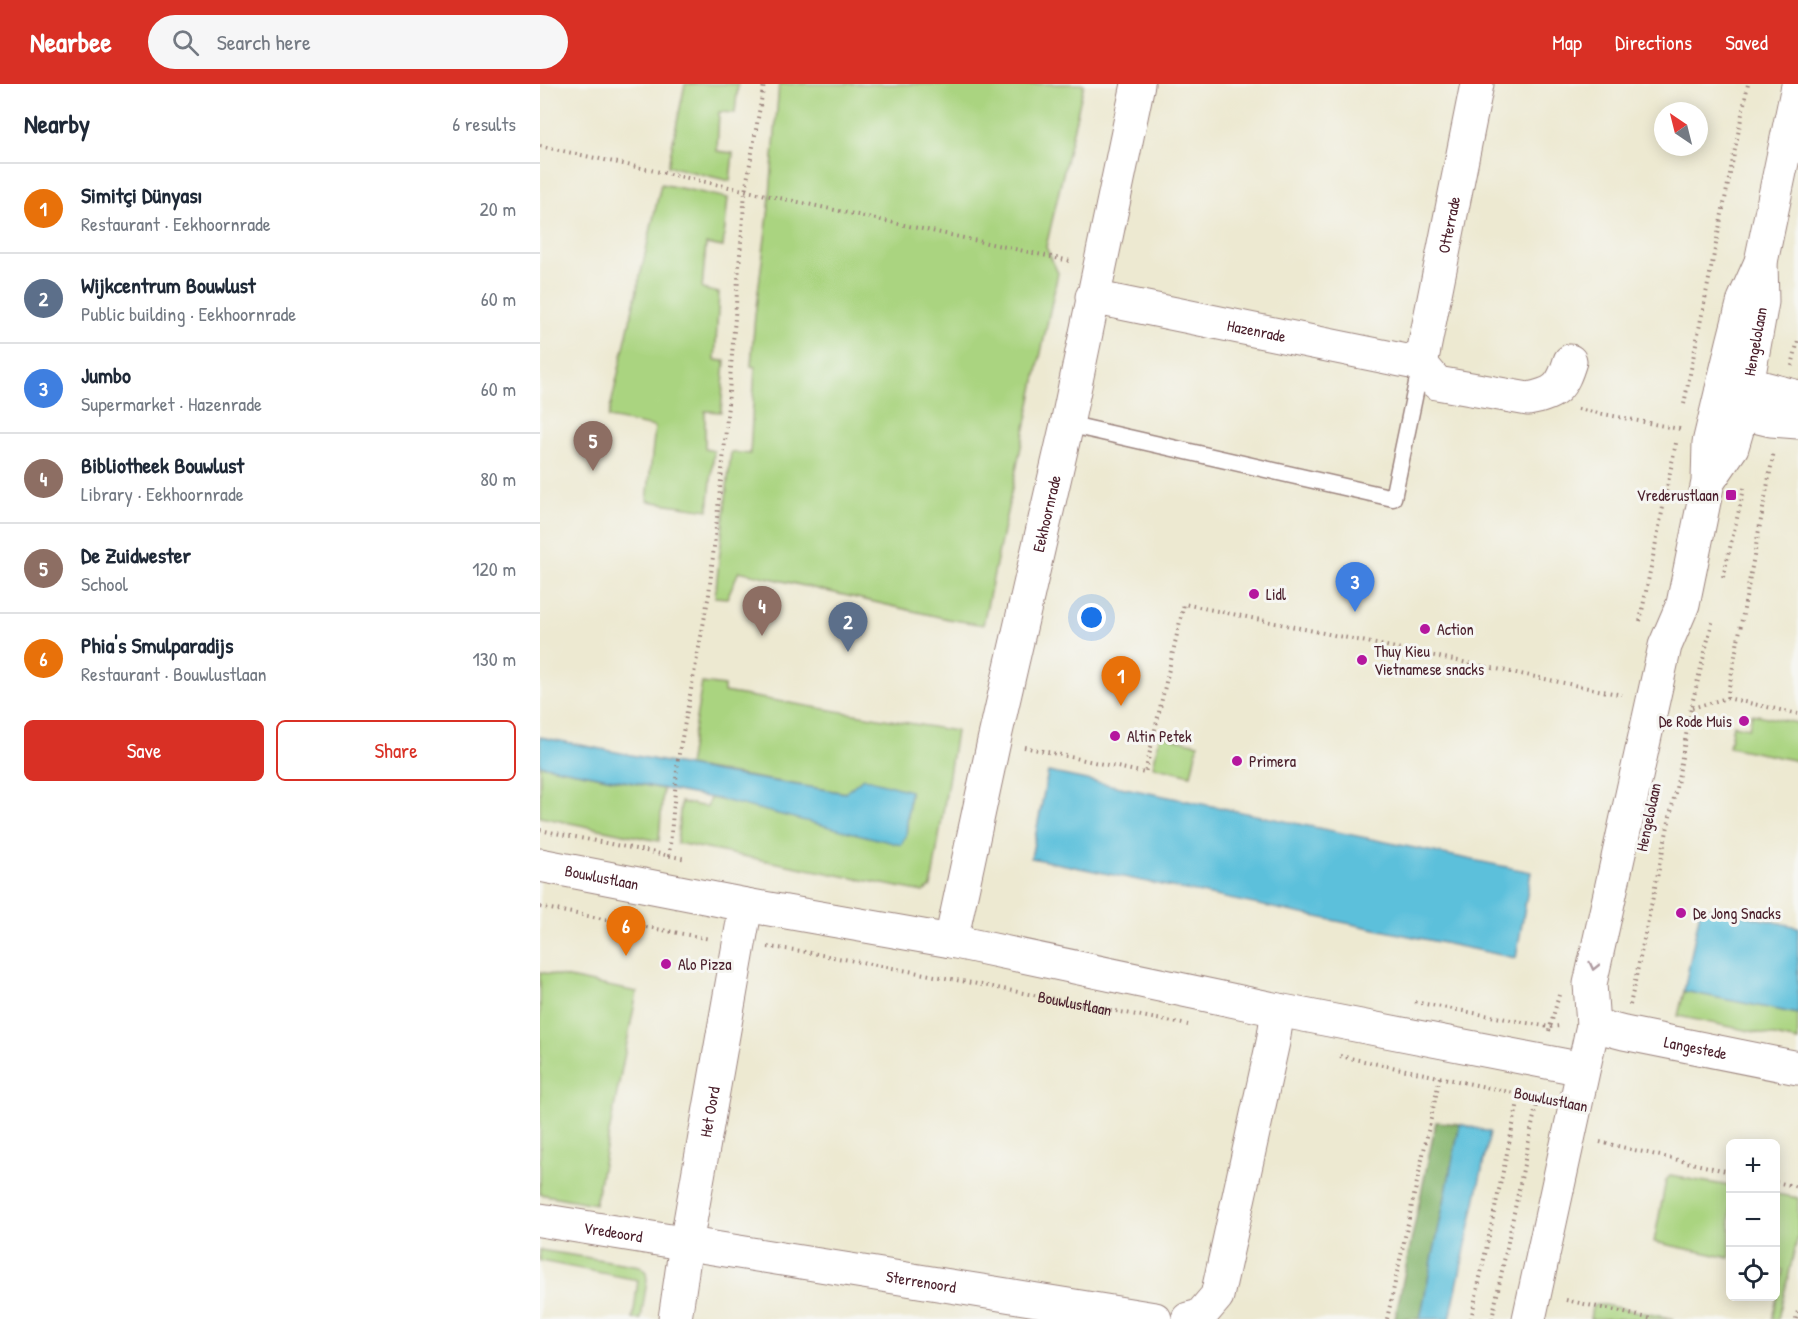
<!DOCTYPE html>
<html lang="en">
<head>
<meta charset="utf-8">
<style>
  body { margin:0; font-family:"Patrick Hand",sans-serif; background:#f6f6f7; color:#1f2937 }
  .controls { position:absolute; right:18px; bottom:18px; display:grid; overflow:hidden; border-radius:9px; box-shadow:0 3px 15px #0003 }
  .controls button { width:54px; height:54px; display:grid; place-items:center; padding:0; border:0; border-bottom:2px solid #e0e1e3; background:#fff; color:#1f2937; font:30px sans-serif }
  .compass { position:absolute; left:1114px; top:18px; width:54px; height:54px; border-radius:50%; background:#fff; box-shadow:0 3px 15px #0003; rotate:325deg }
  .you { position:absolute; left:552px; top:534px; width:21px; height:21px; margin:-15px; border:4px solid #fff; border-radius:50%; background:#1a73e8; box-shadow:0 0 0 9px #1a73e833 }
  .badge { display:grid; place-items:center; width:39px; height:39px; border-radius:50%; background:#d93025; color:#fff; font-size:20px; font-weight:700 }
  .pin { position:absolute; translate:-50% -50px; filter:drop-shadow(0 2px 3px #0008) }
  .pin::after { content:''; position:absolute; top:32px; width:21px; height:18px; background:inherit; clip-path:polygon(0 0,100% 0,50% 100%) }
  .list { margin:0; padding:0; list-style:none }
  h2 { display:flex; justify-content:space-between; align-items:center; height:78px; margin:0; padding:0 24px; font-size:26px }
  h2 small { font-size:20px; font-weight:400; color:#747a83 }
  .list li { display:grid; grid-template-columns:39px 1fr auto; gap:18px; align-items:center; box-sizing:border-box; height:90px; padding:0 24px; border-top:2px solid #e0e1e3 }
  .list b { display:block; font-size:22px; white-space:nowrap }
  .list p { margin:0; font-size:20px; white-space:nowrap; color:#747a83 }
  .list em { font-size:20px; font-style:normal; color:#747a83 }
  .actions { display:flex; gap:12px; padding:18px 24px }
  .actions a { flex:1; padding:14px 0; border:2px solid #d93025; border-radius:9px; text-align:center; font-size:21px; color:#d93025 }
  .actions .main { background:#d93025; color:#fff }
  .icon { flex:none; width:33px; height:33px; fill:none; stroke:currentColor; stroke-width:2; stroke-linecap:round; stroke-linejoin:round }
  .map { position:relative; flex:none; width:1258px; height:1235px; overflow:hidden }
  header { display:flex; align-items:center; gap:36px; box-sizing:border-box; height:84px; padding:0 30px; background:#d93025; color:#fff }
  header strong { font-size:28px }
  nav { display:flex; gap:33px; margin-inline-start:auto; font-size:21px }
  .search { width:420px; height:54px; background:#f6f6f7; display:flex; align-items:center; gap:15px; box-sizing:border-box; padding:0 21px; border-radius:33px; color:#747a83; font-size:22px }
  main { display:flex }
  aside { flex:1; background:#fff }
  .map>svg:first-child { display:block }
</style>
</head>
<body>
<header>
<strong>Nearbee</strong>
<div class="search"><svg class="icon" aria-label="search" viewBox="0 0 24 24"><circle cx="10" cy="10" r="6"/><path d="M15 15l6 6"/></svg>Search here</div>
<nav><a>Map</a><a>Directions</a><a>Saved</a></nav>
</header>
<main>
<aside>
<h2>Nearby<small>6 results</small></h2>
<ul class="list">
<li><span class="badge" style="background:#e8710a">1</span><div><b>Simitçi Dünyası</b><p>Restaurant · Eekhoornrade</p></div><em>20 m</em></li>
<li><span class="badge" style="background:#5c6f8a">2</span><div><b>Wijkcentrum Bouwlust</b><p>Public building · Eekhoornrade</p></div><em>60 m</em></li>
<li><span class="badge" style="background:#3f7fe0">3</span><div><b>Jumbo</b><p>Supermarket · Hazenrade</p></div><em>60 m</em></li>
<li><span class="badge" style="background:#8d6e63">4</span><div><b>Bibliotheek Bouwlust</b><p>Library · Eekhoornrade</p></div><em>80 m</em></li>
<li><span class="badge" style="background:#8d6e63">5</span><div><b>De Zuidwester</b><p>School</p></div><em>120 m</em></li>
<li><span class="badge" style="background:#e8710a">6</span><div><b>Phia's Smulparadijs</b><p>Restaurant · Bouwlustlaan</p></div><em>130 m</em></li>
</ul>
<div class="actions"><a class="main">Save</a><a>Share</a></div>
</aside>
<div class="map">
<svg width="1258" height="1235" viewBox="0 0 1258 1235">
  <rect width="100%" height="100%" fill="#f6f6f2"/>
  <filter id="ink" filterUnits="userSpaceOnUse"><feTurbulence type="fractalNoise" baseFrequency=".0167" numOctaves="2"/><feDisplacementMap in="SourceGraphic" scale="12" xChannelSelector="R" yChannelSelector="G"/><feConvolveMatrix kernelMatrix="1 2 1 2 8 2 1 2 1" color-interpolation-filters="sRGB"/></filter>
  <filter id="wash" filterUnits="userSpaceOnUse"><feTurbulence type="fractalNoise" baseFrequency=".008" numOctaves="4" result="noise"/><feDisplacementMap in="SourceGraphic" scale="24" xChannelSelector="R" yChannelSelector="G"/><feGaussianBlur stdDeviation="1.35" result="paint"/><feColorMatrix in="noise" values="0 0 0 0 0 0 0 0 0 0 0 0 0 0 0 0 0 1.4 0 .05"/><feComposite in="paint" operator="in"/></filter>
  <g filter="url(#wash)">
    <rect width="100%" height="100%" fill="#ede9d1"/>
    <!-- green -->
    <path fill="#aad480" stroke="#7a7a56" stroke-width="1.5" d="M145 0H198L195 29 179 28 177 67 193 69 190 97 128 82Z
      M239 0H544L506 163 518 189 443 541 408 535 199 487 187 514 175 513 191 368 210 370 215 283 211 282 215 231 229 123Z
      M121 100 188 114 183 163 166 160 162 205 179 209 175 276 185 277 181 328 165 327V365L174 367 168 426 107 417 115 343 68 334Z
      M162 599 184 602V608L416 647 391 803 383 808 137 759 141 718 167 723 170 714 366 752 370 707 306 709 148 682Z
      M1212 630 1258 639V677L1189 663 1193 641 1209 644Z
      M620 651 658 660 651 691 613 682Z
      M0 681 123 705 119 757 0 733Z
      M0 888 97 908 55 1120 0 1110Z
      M1144 907 1258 930V957L1138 932Z
      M1130 1092 1190 1102V1174L1114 1158 1126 1096Z
      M1236 1110 1258 1114V1152L1238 1235H1232L1243 1186 1236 1184Z
      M0 1166 100 1182 106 1188 107 1196 101 1235H93L98 1196 0 1177Z
      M1055 1221H1064L1135 1235H1050L1052 1223Z"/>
    <!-- forest -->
    <path fill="#87b66e" stroke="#686a4c" stroke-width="1.5" d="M896 1038 920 1040 880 1235H855Z"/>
    <!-- water -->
    <path fill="#5cc0db" stroke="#537083" stroke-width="1.5" d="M0 653 177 688 305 709 323 694 370 707 366 752 361 761 178 715 0 681Z
      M508 688 991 788 976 874 491 774Z
      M1161 822 1258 843V930L1144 907Z
      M920 1040 950 1048 910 1235H880Z"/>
  </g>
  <g filter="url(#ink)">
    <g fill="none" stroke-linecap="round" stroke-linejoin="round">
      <defs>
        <path id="service" d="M527 340 853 414 881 280"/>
        <g id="minor">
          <path id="s2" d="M552 213 881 280"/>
          <path id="s3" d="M881 280 937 0"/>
          <path d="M881 280 897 299 988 315C1016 310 1022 303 1030 277"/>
          <path d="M1258 313 1208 300 1182 306 1202 329 1231 336 1258 338"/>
          <path id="s4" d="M0 781 206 821 411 857 738 926 1043 985"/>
          <path id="s5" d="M411 857 454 657 527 340 598 0"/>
          <path id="s6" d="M1053 941 1084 949 1258 984"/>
          <path id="s7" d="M0 1136 615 1235"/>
          <path id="s8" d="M135 1235 146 1160 206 821"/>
          <path d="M648 1235 660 1232 677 1212 733 958 738 926"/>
        </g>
        <g id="tertiary">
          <path id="s9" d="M1170 395 1192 363 1202 329 1222 218 1221 178 1258 2"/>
          <path d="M989 1235 1053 941 1050 900 1125 562 1143 520 1168 398 1169 359 1193 259 1204 216 1221 178"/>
        </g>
      </defs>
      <!-- service casing -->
      <use href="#service" stroke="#9c847e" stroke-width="19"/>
      <!-- minor casing -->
      <use href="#minor" stroke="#9c847e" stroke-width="35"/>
      <!-- tertiary casing -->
      <use href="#tertiary" stroke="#9c847e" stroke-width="35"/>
      <!-- path -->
      <g stroke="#9c847e" stroke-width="4" stroke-dasharray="1.5 4.5" stroke-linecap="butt">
        <path d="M0 62 530 177"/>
        <path d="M1252 282 1258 256"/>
        <path d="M1144 320 1208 0"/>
        <path d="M1038 325 1139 345 1142 347"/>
        <path d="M1183 493 1205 401"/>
        <path d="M1100 537 1136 359"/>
        <path d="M1187 614 1234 367"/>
        <path d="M1152 624 1187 614 1258 630"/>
        <path d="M484 663 605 689 644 520 1082 611"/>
        <path d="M0 746 146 775"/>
        <path d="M129 772 138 675 169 510 185 358 205 108 224 0"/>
        <path d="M0 823 170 855"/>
        <path id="s1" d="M228 863 255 866 406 894 648 941"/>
        <path d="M875 918 1009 943 1021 942"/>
        <path d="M1090 921 1138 695 1151 624 1173 535"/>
        <path d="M1009 947 1019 911"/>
        <path d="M800 972 1007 1016"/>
        <path d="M1060 1058 1190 1088"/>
        <path d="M1236 1098 1258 1103"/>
        <path d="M1026 1216 1112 1235"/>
        <path d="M847 1235 900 993"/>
        <path d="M931 1235 980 1009"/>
        <path d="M952 1235 999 1008"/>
        <path d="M1256 1235 1258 1227"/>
      </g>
      <!-- service -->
      <use href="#service" stroke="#fff" stroke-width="16"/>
      <!-- minor -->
      <use href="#minor" stroke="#fff" stroke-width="33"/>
      <!-- tertiary -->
      <use href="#tertiary" stroke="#fff" stroke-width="33"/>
    </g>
    <!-- one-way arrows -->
    <defs><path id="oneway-chevron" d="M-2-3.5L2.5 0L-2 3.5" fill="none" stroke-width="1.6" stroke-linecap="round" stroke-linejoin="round" transform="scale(1.5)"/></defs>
    <use stroke="#ae9aa0" href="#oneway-chevron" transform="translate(1054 882) rotate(103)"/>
  </g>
  <!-- markers -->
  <g fill="#b5179e" stroke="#f6f6f2" stroke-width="2">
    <rect x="1185" y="405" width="12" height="12" rx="3"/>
    <circle cx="714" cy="510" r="6"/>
    <circle cx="885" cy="545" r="6"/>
    <circle cx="822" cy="576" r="6"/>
    <circle cx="1204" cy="637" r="6"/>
    <circle cx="575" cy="652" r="6"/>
    <circle cx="697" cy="677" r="6"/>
    <circle cx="1141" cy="829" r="6"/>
    <circle cx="126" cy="880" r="6"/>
  </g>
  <g text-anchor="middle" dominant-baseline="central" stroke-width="6" stroke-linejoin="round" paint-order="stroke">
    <!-- street labels -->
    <g font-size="16" fill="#4a1f2b" stroke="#f6f6f2">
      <text stroke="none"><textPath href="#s3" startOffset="142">Otterrade</textPath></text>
      <text stroke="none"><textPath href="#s2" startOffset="168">Hazenrade</textPath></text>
      <text stroke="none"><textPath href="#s9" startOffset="147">Hengelolaan</textPath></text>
      <text stroke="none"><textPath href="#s5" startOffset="438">Eekhoornrade</textPath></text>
      <text transform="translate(1108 733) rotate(-78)">Hengelolaan</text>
      <text stroke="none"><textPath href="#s4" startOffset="63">Bouwlustlaan</textPath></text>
      <text stroke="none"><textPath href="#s1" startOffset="312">Bouwlustlaan</textPath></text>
      <text stroke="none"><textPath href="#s6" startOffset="105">Langestede</textPath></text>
      <text transform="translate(1011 1015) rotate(11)">Bouwlustlaan</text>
      <text stroke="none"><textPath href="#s8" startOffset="210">Het Oord</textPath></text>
      <text stroke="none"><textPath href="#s7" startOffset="74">Vredeoord</textPath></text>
      <text stroke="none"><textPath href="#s7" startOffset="386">Sterrenoord</textPath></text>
    </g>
    <!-- poi labels -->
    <g font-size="16" fill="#4a1f2b" stroke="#f6f6f2" text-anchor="start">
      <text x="1179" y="411" text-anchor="end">Vrederustlaan</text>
      <text x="726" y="510">Lidl</text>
      <text x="897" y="545">Action</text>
      <text x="834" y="567">Thuy Kieu<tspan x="834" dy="18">Vietnamese snacks</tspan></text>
      <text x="1192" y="637" text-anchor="end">De Rode Muis</text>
      <text x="587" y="652">Altin Petek</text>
      <text x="709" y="677">Primera</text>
      <text x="1153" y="829">De Jong Snacks</text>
      <text x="138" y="880">Alo Pizza</text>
    </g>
  </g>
</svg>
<div class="controls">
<button>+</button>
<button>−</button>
<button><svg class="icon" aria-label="locate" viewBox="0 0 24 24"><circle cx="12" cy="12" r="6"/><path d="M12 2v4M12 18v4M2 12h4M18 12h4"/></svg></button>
</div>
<svg class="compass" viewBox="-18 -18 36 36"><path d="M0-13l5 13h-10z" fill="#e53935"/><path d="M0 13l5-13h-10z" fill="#747a83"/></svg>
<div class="you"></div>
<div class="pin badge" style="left:581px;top:622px;background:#e8710a">1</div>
<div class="pin badge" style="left:308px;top:568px;background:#5c6f8a">2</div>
<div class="pin badge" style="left:815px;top:528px;background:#3f7fe0">3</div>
<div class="pin badge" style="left:222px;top:552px;background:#8d6e63">4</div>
<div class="pin badge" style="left:53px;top:387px;background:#8d6e63">5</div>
<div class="pin badge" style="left:86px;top:872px;background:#e8710a">6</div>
</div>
</main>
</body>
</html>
